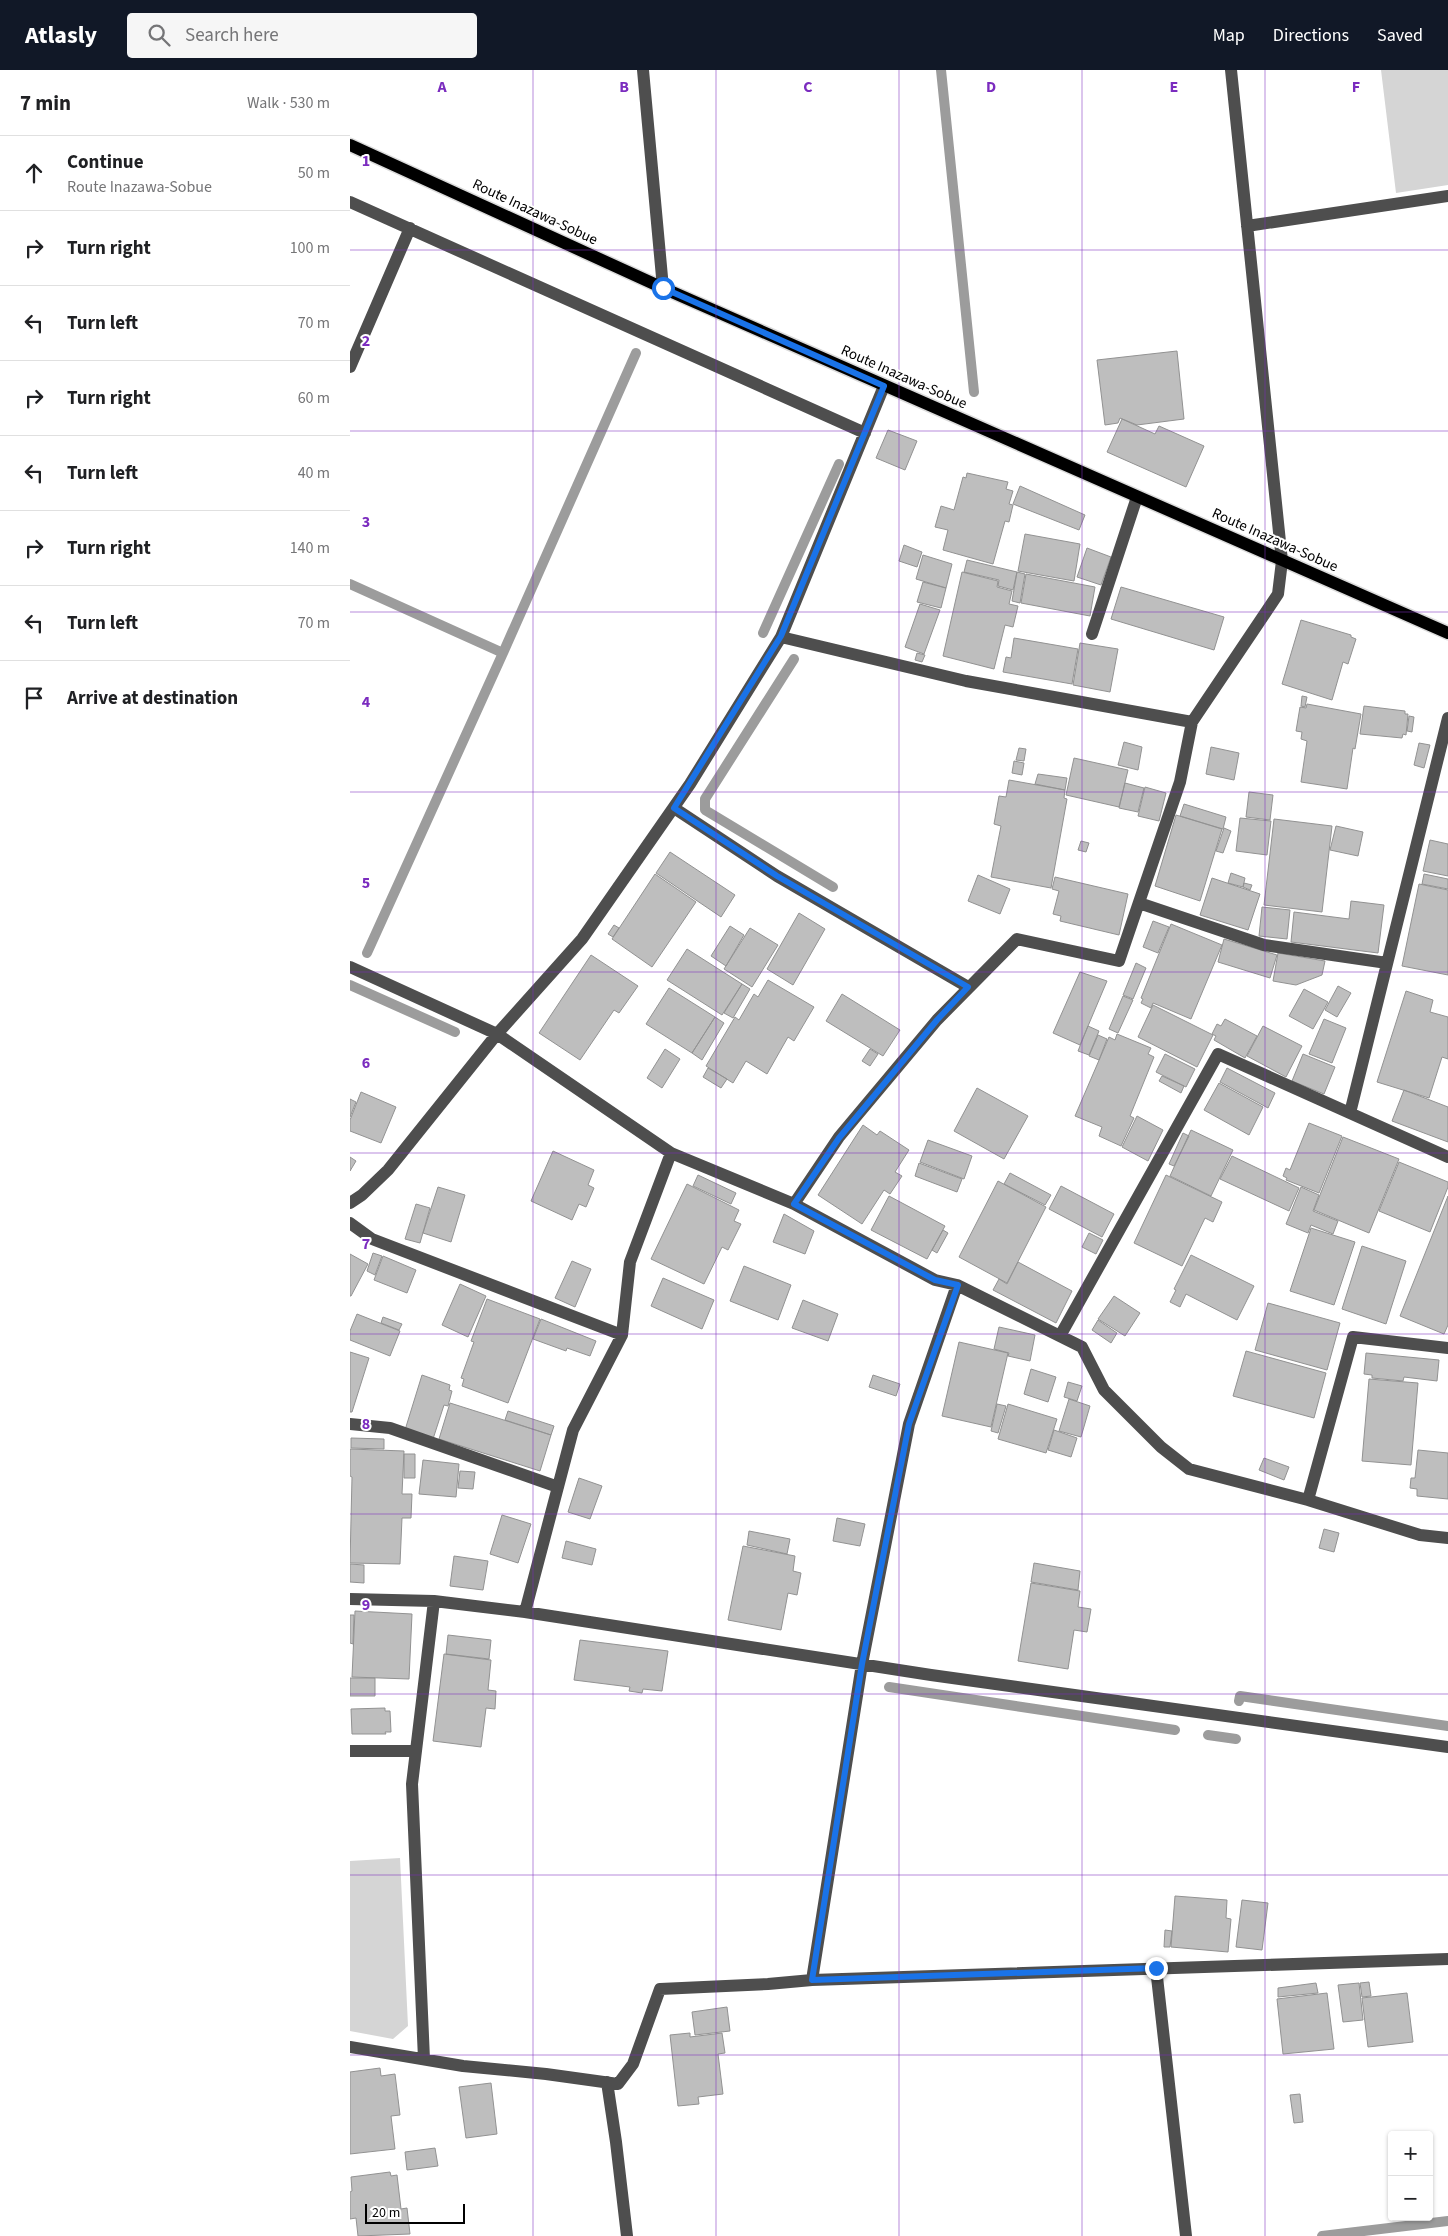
<!DOCTYPE html>
<html lang="en">
<head>
<meta charset="utf-8">
<style>
  body { margin:0; font-family:"Source Sans 3",sans-serif; background:#f6f6f6; color:#202124 }
  .controls { position:absolute; right:15px; bottom:15px; display:grid; overflow:hidden; border-radius:5px; box-shadow:0 1px 4px #0004 }
  .controls button { width:45px; height:45px; display:grid; place-items:center; padding:0; border:0; border-bottom:1px solid #e0e0e0; background:#fff; color:#202124; font:25px sans-serif }
  .scale { position:absolute; left:15px; bottom:12px; width:100px; box-sizing:border-box; padding-left:5px; border:2px solid #000; border-top:0; font-size:14px; line-height:18px; white-space:nowrap; color:#000; -webkit-text-stroke:4px #fff; paint-order:stroke }
  .stop { position:absolute; width:15px; height:15px; margin:-11px; border:4px solid #1a73e8; border-radius:50%; background:#fff }
  .stop.end { background:#1a73e8; border-color:#fff; box-shadow:0 1px 5px #0008 }
  .list { margin:0; padding:0; list-style:none }
  h2 { display:flex; justify-content:space-between; align-items:center; height:65px; margin:0; padding:0 20px; font-size:21px }
  h2 small { font-size:16px; font-weight:400; color:#757577 }
  .list li { display:grid; grid-template-columns:32px 1fr auto; gap:15px; align-items:center; box-sizing:border-box; height:75px; padding:0 20px; border-top:1px solid #e0e0e0 }
  .list b { display:block; font-size:19px; white-space:nowrap }
  .list p { margin:0; font-size:16px; white-space:nowrap; color:#757577 }
  .list em { font-size:16px; font-style:normal; color:#757577 }
  .icon { flex:none; width:28px; height:28px; fill:none; stroke:currentColor; stroke-width:2; stroke-linecap:round; stroke-linejoin:round }
  .map { position:relative; flex:none; width:1098px; height:2166px; overflow:hidden }
  header { display:flex; align-items:center; gap:30px; box-sizing:border-box; height:70px; padding:0 25px; background:#111827; color:#fff }
  header strong { font-size:24px }
  nav { display:flex; gap:28px; margin-inline-start:auto; font-size:18px }
  .search { width:350px; height:45px; background:#f6f6f6; display:flex; align-items:center; gap:12px; box-sizing:border-box; padding:0 18px; border-radius:5px; color:#757577; font-size:19px }
  main { display:flex }
  aside { flex:1; background:#fff }
  .map>svg:first-child { display:block }
</style>
</head>
<body>
<header>
<strong>Atlasly</strong>
<div class="search"><svg class="icon" aria-label="search" viewBox="0 0 24 24"><circle cx="10" cy="10" r="6"/><path d="M15 15l6 6"/></svg>Search here</div>
<nav><a>Map</a><a>Directions</a><a>Saved</a></nav>
</header>
<main>
<aside>
<h2>7 min<small>Walk · 530 m</small></h2>
<ul class="list">
<li><svg class="icon" aria-label="ahead" viewBox="0 0 24 24"><path d="M12 20V5M6 11l6-6 6 6"/></svg><div><b>Continue</b><p>Route Inazawa-Sobue</p></div><em>50 m</em></li>
<li><svg class="icon" aria-label="right" viewBox="0 0 24 24"><path d="M7 20v-9h11M14 6l5 5-5 5"/></svg><div><b>Turn right</b></div><em>100 m</em></li>
<li><svg class="icon" aria-label="left" viewBox="0 0 24 24"><path d="M17 20v-9H6M10 6l-5 5 5 5"/></svg><div><b>Turn left</b></div><em>70 m</em></li>
<li><svg class="icon" aria-label="right" viewBox="0 0 24 24"><path d="M7 20v-9h11M14 6l5 5-5 5"/></svg><div><b>Turn right</b></div><em>60 m</em></li>
<li><svg class="icon" aria-label="left" viewBox="0 0 24 24"><path d="M17 20v-9H6M10 6l-5 5 5 5"/></svg><div><b>Turn left</b></div><em>40 m</em></li>
<li><svg class="icon" aria-label="right" viewBox="0 0 24 24"><path d="M7 20v-9h11M14 6l5 5-5 5"/></svg><div><b>Turn right</b></div><em>140 m</em></li>
<li><svg class="icon" aria-label="left" viewBox="0 0 24 24"><path d="M17 20v-9H6M10 6l-5 5 5 5"/></svg><div><b>Turn left</b></div><em>70 m</em></li>
<li><svg class="icon" aria-label="arrive" viewBox="0 0 24 24"><path d="M6 21V4h12l-3 4 3 4H6"/></svg><div><b>Arrive at destination</b></div></li>
</ul>
</aside>
<div class="map">
<svg width="1098" height="2166" viewBox="0 0 1098 2166">
  <rect width="100%" height="100%" fill="#fff"/>
  <!-- green -->
  <path fill="#d5d5d5" d="M1031 0H1098V115L1046 123Z
    M50 1788 58 1956 43 1969 0 1961V1791Z"/>
  <g fill="none" stroke-linecap="round" stroke-linejoin="round">
    <!-- stream -->
    <path stroke="#9c9c9c" stroke-width="10" d="M591 0 624 322
      M0 514 153 583 17 883
      M413 563 489 394
      M153 583 286 283
      M444 589 355 729V740L483 817
      M0 915 105 962
      M539 1617 825 1660
      M889 1631 890 1626 1098 1656
      M858 1665 886 1669
      M972 2166 1098 2151"/>
  </g>
  <!-- building -->
  <path fill="#bebebe" stroke="#929292" d="M827 281 834 349 787 355 770 348 768 353 755 355 747 290Z
    M772 349 805 364 809 356 854 376 836 417 757 382Z
    M538 360 567 371 555 400 526 388Z
    M617 403 658 412 656 419 663 421 659 434 663 435 659 452 655 451 643 494 593 480 598 460 585 457 591 436 604 440 613 407 616 408Z
    M670 416 735 445 729 460 663 434Z
    M675 464 730 474 724 511 668 501Z
    M554 475 572 482 567 497 549 491Z
    M737 478 761 487 751 515 727 507Z
    M573 485 602 494 596 518 566 509Z
    M617 490 667 502 663 520 648 516 649 510 614 502Z
    M612 502 648 511 647 517 662 521 659 534 668 536 663 557 655 555 644 599 593 586Z
    M667 502 675 504 670 533 662 531Z
    M676 504 745 517 740 546 671 533Z
    M573 512 596 518 591 538 567 532Z
    M771 517 874 547 864 580 761 549Z
    M570 534 590 540 574 584 555 577Z
    M951 550 1001 565V567L1006 569 998 594 993 592 982 630 932 614Z
    M664 568 728 579 722 614 653 602 656 587 661 588Z
    M730 573 768 579 760 622 723 615Z
    M567 583 575 585 572 592 565 590Z
    M952 626 957 627 955 637 951 636Z
    M957 634 1011 644 1005 679 1003 678 997 719 951 712 957 671 951 669 952 662 946 661 950 637 956 638Z
    M1014 636 1055 641V644H1058L1056 665 1053 664 1052 668 1010 664Z
    M1059 646 1064 647 1062 662 1057 661Z
    M774 672 792 677 788 700 768 695Z
    M1069 673 1080 675 1074 698 1064 695Z
    M861 677 889 683 884 710 856 704Z
    M669 678 676 679 674 691 666 690Z
    M724 688 778 700 769 737 716 725Z
    M664 691 674 693 672 705 662 703Z
    M688 704 717 708 715 720 685 714Z
    M659 710 715 720 714 728 717 729 701 818 641 807 651 756 644 754 649 726 656 727Z
    M775 713 794 718 788 742 769 738Z
    M795 717 816 723 809 751 788 746Z
    M899 722 923 725 920 750 896 747Z
    M834 734 876 747 873 759 830 746Z
    M826 745 872 759 850 831 805 816Z
    M890 748 921 751 917 785 886 781Z
    M924 749 982 756 972 842 914 835Z
    M986 756 1013 762 1008 786 980 780Z
    M874 758 881 761 873 783 866 781Z
    M1080 770 1098 774V806L1073 801Z
    M731 771 739 773 736 782 728 780Z
    M320 782 385 825 371 847 306 803Z
    M881 803 895 808 893 817 878 813Z
    M305 804 346 832 302 897 262 869Z
    M1074 804 1098 809V819L1072 814Z
    M628 805 660 819 650 844 618 831Z
    M705 807 778 824 769 865 710 851 711 846 703 844 709 821 702 819Z
    M862 808 910 824 898 860 850 845Z
    M894 813 902 815 900 820 893 817Z
    M1069 814 1098 820V905L1052 896Z
    M1001 831 1034 835 1028 883 941 872 944 842 999 849Z
    M912 837 940 840 937 869 909 866Z
    M449 843 475 859 443 915 417 899Z
    M803 851 819 857 808 883 793 877Z
    M821 854 872 875 841 949 803 933 801 938 791 933 793 929 791 928Z
    M264 855 269 858 263 867 258 864Z
    M380 856 394 865 376 896 361 886Z
    M400 858 428 875 402 917 374 899Z
    M874 869 927 885 920 908 868 892Z
    M337 879 392 914 372 945 317 910Z
    M928 883 975 891 972 905 946 915 923 911Z
    M241 885 288 916 269 943 264 940 230 990 189 963Z
    M786 893 796 898 783 929 773 925Z
    M730 902 757 911 730 975 703 963Z
    M418 910 464 937 444 971 438 967 417 1004 396 991 383 1013 356 996 385 947 389 950 404 924 408 927Z
    M392 914 400 919 383 948 374 943Z
    M988 916 1001 923 987 947 975 940Z
    M319 918 365 947 342 983 296 954Z
    M954 919 978 932 963 959 939 946Z
    M1056 921 1083 930 1080 942 1098 947V989L1092 987 1079 1028 1027 1012Z
    M492 924 550 960 533 986 476 951Z
    M773 926 783 930 768 963 759 959Z
    M803 935 863 965 847 997 788 967Z
    M365 947 374 953 352 990 342 983Z
    M875 949 907 966 895 988 864 970 866 966 862 964 867 954 871 956Z
    M974 949 996 958 982 993 959 984Z
    M738 956 749 961 739 985 728 981Z
    M913 956 952 976 936 1007 897 986Z
    M767 964 801 978 798 984 804 987 780 1046 784 1048 771 1076 749 1066 752 1057 725 1046 759 967 765 970Z
    M748 965 757 969 749 990 739 986Z
    M315 979 330 989 312 1018 297 1008Z
    M520 979 528 984 520 996 512 991Z
    M815 984 845 999 836 1017 806 1002Z
    M953 984 985 997 974 1024 942 1011Z
    M358 998 377 1009 371 1018 353 1007Z
    M877 998 925 1023 918 1038 870 1012Z
    M812 1006 834 1016 831 1023 809 1011Z
    M869 1013 913 1037 899 1065 854 1040Z
    M627 1018 678 1046 654 1089 604 1061Z
    M1054 1020 1098 1037V1072L1042 1051Z
    M11 1022 46 1037 31 1073 0 1061V1050Z
    M0 1029 6 1032 0 1047Z
    M787 1046 813 1060 798 1091 772 1077Z
    M959 1053 992 1066 969 1123 936 1110 937 1108 933 1106 936 1098 940 1100Z
    M513 1055 527 1065 530 1061 559 1080 545 1102 552 1106 540 1124 534 1120 512 1154 468 1125Z
    M841 1060 883 1080 861 1126 820 1106Z
    M833 1063 839 1066 824 1096 819 1094Z
    M993 1067 1049 1089 1019 1163 964 1140Z
    M578 1070 622 1086 614 1109 570 1092Z
    M203 1081 244 1100 238 1115 244 1118 236 1137 229 1134 222 1150 181 1131Z
    M882 1086 949 1118 939 1141 870 1109Z
    M0 1087 6 1091 0 1101Z
    M1049 1092 1098 1112V1117L1080 1162 1029 1141Z
    M569 1093 612 1109 607 1122 565 1106Z
    M660 1103 701 1125 695 1135 654 1114Z
    M348 1105 386 1123 381 1134 343 1116Z
    M816 1105 872 1132 863 1152 855 1148 832 1196 784 1173Z
    M648 1111 696 1137 657 1213 609 1187Z
    M337 1114 389 1140 384 1151 391 1154 378 1180 372 1177 354 1214 301 1189Z
    M711 1116 764 1144 752 1167 699 1139Z
    M88 1117 115 1125 101 1172 73 1163Z
    M951 1117 969 1125 963 1141 988 1151 983 1164 961 1155 958 1163 936 1154Z
    M539 1126 595 1156 577 1189 521 1160Z
    M1098 1126V1255L1094 1264 1050 1246Z
    M66 1134 80 1138 70 1173 55 1169Z
    M434 1144 464 1161 455 1184 423 1172Z
    M961 1158 1005 1172 984 1235 940 1221Z
    M593 1160 598 1163 587 1183 582 1180Z
    M739 1163 753 1170 746 1184 732 1177Z
    M1012 1176 1056 1191 1036 1254 992 1239Z
    M23 1183 32 1186 25 1205 17 1201Z
    M0 1184 18 1194 1 1226H0Z
    M841 1185 904 1216 887 1250 836 1224 830 1237 820 1232 826 1220 824 1219Z
    M33 1186 66 1200 57 1223 24 1210Z
    M222 1191 241 1199 225 1237 205 1228Z
    M668 1192 722 1221 706 1253 643 1220 649 1209 657 1214Z
    M394 1196 441 1215 428 1250 380 1231Z
    M313 1208 364 1230 352 1259 301 1236Z
    M110 1214 136 1226 118 1267 92 1255Z
    M764 1226 790 1243 775 1266 748 1249Z
    M137 1229 190 1249 158 1333 112 1316 114 1309 111 1308 124 1272 121 1271Z
    M453 1230 488 1244 478 1271 442 1258Z
    M918 1233 990 1253 977 1300 905 1280Z
    M7 1244 50 1261 40 1286 0 1270V1261Z
    M33 1247 52 1254 49 1260 31 1253Z
    M191 1249 246 1271 240 1286 217 1278 216 1281 183 1269Z
    M748 1250 767 1263 761 1273 742 1260Z
    M649 1257 685 1265 680 1291 658 1286 659 1283 644 1279Z
    M609 1272 658 1283 641 1357 592 1346Z
    M896 1281 976 1303 964 1348 883 1326Z
    M0 1282 19 1288 2 1342H0Z
    M1016 1283 1089 1290 1087 1311 1054 1307 1053 1311 1022 1308V1305L1014 1304Z
    M681 1299 706 1307 698 1332 674 1324Z
    M72 1305 100 1315 99 1320 102 1321 98 1336 94 1335 83 1369 55 1360Z
    M523 1305 550 1314 546 1326 519 1317Z
    M1019 1309 1068 1313 1061 1395 1012 1391Z
    M718 1312 732 1316 727 1331 714 1327Z
    M719 1329 740 1336 731 1367 709 1361Z
    M100 1333 201 1365 190 1401 89 1369Z
    M647 1334 656 1336 648 1363 641 1361Z
    M658 1334 707 1349 696 1383 648 1369Z
    M158 1341 204 1356 201 1365 155 1350Z
    M704 1360 727 1368 721 1387 698 1380Z
    M1 1368 34 1369V1379L1 1378Z
    M0 1379 54 1381 52 1424H62L61 1448H52L50 1494 0 1493 2 1407 0 1406Z
    M1068 1380 1098 1383V1429L1067 1426V1419L1060 1418 1061 1408H1065Z
    M54 1384H65V1408H54Z
    M914 1388 939 1397 934 1410 909 1400Z
    M73 1390 109 1394 106 1427 69 1424Z
    M110 1401 125 1402 123 1419 108 1418Z
    M229 1408 252 1416 240 1449 218 1442Z
    M152 1445 181 1454 168 1493 140 1484Z
    M487 1448 515 1454 510 1476 483 1471Z
    M974 1459 989 1463 984 1482 969 1478Z
    M399 1461 440 1469 437 1484 397 1475Z
    M216 1471 246 1479 242 1495 212 1488Z
    M393 1476 445 1486 443 1501 451 1503 447 1525 438 1523 431 1560 378 1550Z
    M104 1486 138 1491 133 1520 100 1516Z
    M684 1493 730 1501 728 1520 681 1512Z
    M0 1494 14 1495V1513L0 1512Z
    M681 1513 730 1521 728 1537 741 1539 737 1562 724 1560 718 1599 668 1591Z
    M5 1541 62 1544 59 1609 2 1607Z
    M0 1545H4L3 1574 0 1573Z
    M98 1565 141 1570 139 1589 96 1584Z
    M230 1570 318 1581 312 1621 293 1619 292 1623 279 1621 280 1617 224 1610Z
    M94 1584 141 1590 138 1620 146 1621 145 1639 136 1638 131 1677 83 1671Z
    M0 1608H25V1626H0Z
    M35 1638V1641H40L41 1662H35L36 1664H2L1 1639Z
    M825 1826 877 1830 876 1848 881 1849 878 1882 821 1877Z
    M892 1830 918 1833 912 1880 886 1877Z
    M815 1860 822 1861 820 1877H814Z
    M1019 1912 1021 1926 1012 1927 1010 1913Z
    M966 1913 968 1923 928 1927V1918Z
    M1009 1913 1013 1950 993 1952 988 1915Z
    M977 1923 984 1979 933 1984 927 1929Z
    M1057 1923 1063 1972 1018 1977 1012 1928Z
    M377 1937 380 1961 345 1965 342 1942Z
    M340 1963V1967L372 1963 375 1983 368 1984 373 2024 348 2027 349 2034 328 2036 320 1965Z
    M30 1998 31 2006 45 2004 50 2045 41 2046 45 2079 0 2084V2002Z
    M141 2013 147 2064 116 2068 109 2017Z
    M950 2024 953 2052 944 2053 940 2025Z
    M85 2078 88 2096 57 2100 55 2082Z
    M40 2102 41 2106 47 2105 51 2139 57 2138 60 2164 8 2166 6 2148 0 2149V2122L2 2121 1 2107Z"/>
  <g fill="none" stroke-linecap="round" stroke-linejoin="round">
    <defs>
      <path id="major" d="M0 75 313 218 1098 563"/>
    </defs>
    <!-- major casing -->
    <use href="#major" stroke="#dbdbdb" stroke-width="15"/>
    <!-- minor -->
    <path stroke="#4e4e4e" stroke-width="12" d="M293 0 313 218
      M0 132 515 363
      M897 156 1098 126
      M0 297 60 158
      M742 564 787 427
      M431 567 616 611 842 652
      M324 738 427 806 618 917
      M789 833 914 875 1037 893
      M0 897 147 964 321 1083 444 1134 489 1067 587 950 667 869 769 891 830 712 842 652 928 524 932 491 881 0
      M1000 1043 1098 648
      M0 1133 12 1125 38 1100 147 964 232 869 340 714 431 567 534 316
      M444 1134 585 1210 607 1215 732 1277 754 1320 811 1377 839 1399 958 1430 1070 1465 1098 1468
      M0 1153 22 1169 272 1265
      M710 1266 868 984 1098 1087
      M0 1354 40 1358 208 1417
      M958 1430 1003 1267 1098 1278
      M0 1529 84 1531 175 1542 581 1605 1098 1677
      M175 1542 223 1360 272 1265 280 1192 321 1083
      M0 1681H66
      M806 1898 836 2166
      M462 1910 512 1594 559 1354 607 1215
      M0 1977 113 1996 196 2004 268 2014 283 1994 310 1919 418 1914 462 1910 1098 1889
      M74 1989 62 1714 84 1531
      M257 2012 266 2072 277 2166"/>
    <!-- major -->
    <use href="#major" stroke="#000" stroke-width="12"/>
  </g>
  <g fill="none" stroke-linecap="round" stroke-linejoin="round">
    <!-- route -->
    <path stroke="#1a73e8" stroke-width="6" d="M313 218 534 316 431 566 324 738 427 806 618 917 587 950 489 1068 444 1134 585 1210 608 1215 559 1354 512 1594 462 1910 806 1898"/>
  </g>
  <!-- grid -->
  <path fill="none" stroke="#7b2cbf" stroke-width="1" stroke-opacity="0.55" d="M183 0V2166M366 0V2166M549 0V2166M732 0V2166M915 0V2166M0 180H1098M0 361H1098M0 542H1098M0 722H1098M0 902H1098M0 1083H1098M0 1264H1098M0 1444H1098M0 1624H1098M0 1805H1098M0 1985H1098"/>
  <g text-anchor="middle" dominant-baseline="central" stroke-width="4" stroke-linejoin="round" paint-order="stroke">
    <!-- street labels -->
    <g font-size="15" fill="#000" stroke="#fff">
      <text transform="translate(185 142) rotate(25)">Route Inazawa-Sobue</text>
      <text transform="translate(554 307) rotate(24)">Route Inazawa-Sobue</text>
      <text transform="translate(925 470) rotate(24)">Route Inazawa-Sobue</text>
    </g>
  </g>
  <g font-size="16" text-anchor="middle" font-weight="bold" fill="#7b2cbf" stroke="#fff" stroke-width="4" stroke-linejoin="round" paint-order="stroke">
    <text x="92" y="22">A</text>
    <text x="274" y="22">B</text>
    <text x="458" y="22">C</text>
    <text x="641" y="22">D</text>
    <text x="824" y="22">E</text>
    <text x="1006" y="22">F</text>
    <text x="16" y="96">1</text>
    <text x="16" y="276">2</text>
    <text x="16" y="457">3</text>
    <text x="16" y="637">4</text>
    <text x="16" y="818">5</text>
    <text x="16" y="998">6</text>
    <text x="16" y="1179">7</text>
    <text x="16" y="1359">8</text>
    <text x="16" y="1540">9</text>
  </g>
</svg>
<div class="controls">
<button>+</button>
<button>−</button>
</div>
<div class="scale">20 m</div>
<div class="stop" style="left:313px;top:218px"></div>
<div class="stop end" style="left:806px;top:1898px"></div>
</div>
</main>
</body>
</html>
